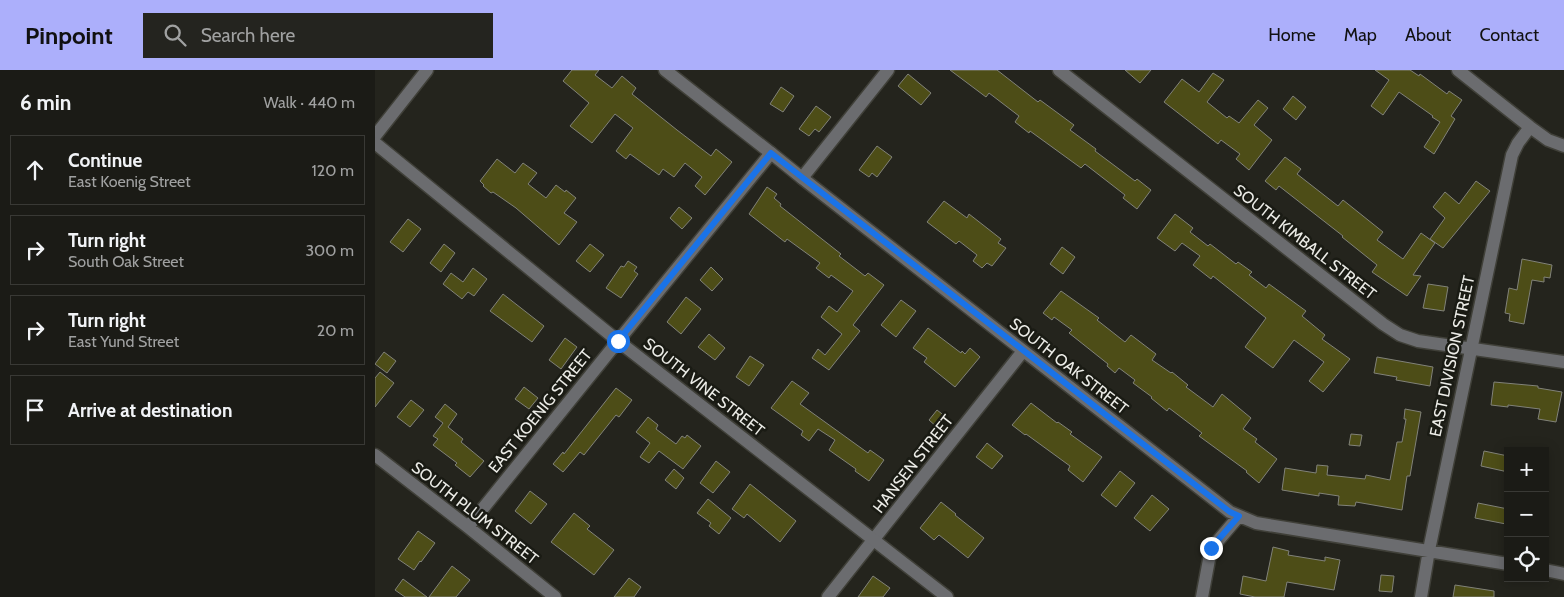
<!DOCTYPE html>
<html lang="en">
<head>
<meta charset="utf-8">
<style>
  body { margin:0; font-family:Cabin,sans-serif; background:#24241f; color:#f1f3f6 }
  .controls { position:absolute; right:15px; bottom:15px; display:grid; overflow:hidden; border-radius:0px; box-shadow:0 2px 12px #0003 }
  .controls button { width:45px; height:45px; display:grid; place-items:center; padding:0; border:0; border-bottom:1px solid #393935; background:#1b1b16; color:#f1f3f6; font:25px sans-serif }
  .stop { position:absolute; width:15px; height:15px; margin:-11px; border:4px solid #1a73e8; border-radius:50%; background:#fff }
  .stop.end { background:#1a73e8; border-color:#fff; box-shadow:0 1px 5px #0008 }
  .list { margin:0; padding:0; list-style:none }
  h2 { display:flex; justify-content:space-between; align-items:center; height:65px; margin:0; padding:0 20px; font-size:21px }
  h2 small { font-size:16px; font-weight:400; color:#a0a1a1 }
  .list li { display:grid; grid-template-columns:32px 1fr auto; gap:15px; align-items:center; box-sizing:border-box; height:70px; margin:0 10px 10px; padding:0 10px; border:1px solid #393935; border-radius:0px }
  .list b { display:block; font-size:19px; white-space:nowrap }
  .list p { margin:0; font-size:16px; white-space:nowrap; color:#a0a1a1 }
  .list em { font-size:16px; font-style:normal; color:#a0a1a1 }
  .icon { flex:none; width:28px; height:28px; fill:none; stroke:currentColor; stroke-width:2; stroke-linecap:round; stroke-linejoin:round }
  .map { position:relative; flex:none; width:1189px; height:527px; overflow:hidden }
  header { display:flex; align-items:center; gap:30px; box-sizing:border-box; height:70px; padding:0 25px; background:#acaffb; color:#111 }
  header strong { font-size:24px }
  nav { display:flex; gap:28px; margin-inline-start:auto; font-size:18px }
  .search { width:350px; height:45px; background:#24241f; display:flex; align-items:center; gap:12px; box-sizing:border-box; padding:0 18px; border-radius:0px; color:#a0a1a1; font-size:19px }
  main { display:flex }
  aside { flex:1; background:#1b1b16 }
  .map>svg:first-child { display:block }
</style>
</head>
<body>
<header>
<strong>Pinpoint</strong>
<div class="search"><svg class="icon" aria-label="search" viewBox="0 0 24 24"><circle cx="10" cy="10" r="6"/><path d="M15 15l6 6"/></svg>Search here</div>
<nav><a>Home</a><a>Map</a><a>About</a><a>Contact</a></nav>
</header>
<main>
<aside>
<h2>6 min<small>Walk · 440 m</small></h2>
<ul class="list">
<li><svg class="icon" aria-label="ahead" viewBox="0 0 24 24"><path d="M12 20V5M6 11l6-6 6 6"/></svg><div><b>Continue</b><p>East Koenig Street</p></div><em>120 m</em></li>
<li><svg class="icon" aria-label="right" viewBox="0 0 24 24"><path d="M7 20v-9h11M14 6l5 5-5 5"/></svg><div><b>Turn right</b><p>South Oak Street</p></div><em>300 m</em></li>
<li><svg class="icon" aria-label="right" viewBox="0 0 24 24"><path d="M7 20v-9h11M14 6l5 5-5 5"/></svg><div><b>Turn right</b><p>East Yund Street</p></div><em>20 m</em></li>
<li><svg class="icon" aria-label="arrive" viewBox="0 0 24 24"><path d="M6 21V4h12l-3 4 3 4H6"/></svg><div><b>Arrive at destination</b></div></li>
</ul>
</aside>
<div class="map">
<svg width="1189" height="527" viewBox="0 0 1189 527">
  <rect width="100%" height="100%" fill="#24241d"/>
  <!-- building -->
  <path fill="#4d4d17" stroke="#818279" d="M197 0H224L220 5 237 18 247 6 261 18 257 24 302 60 336 86 341 79 357 92 330 125 320 116 327 107 310 93 299 107 288 99 284 105 255 84 251 89 241 81 258 58 240 44 217 73 195 56 214 33 188 11Z
    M575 0H622L663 32 665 30 699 55 695 60 721 79 720 81 760 111 762 109 776 120 762 139 748 128 750 125 710 94 706 98 655 61 654 63 640 52 644 46 614 23 611 27Z
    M750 0H776L765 13Z
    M1000 0H1035L1044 6 1045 4 1072 24 1074 21 1087 30 1076 46 1080 49 1059 84 1049 77 1065 52 1057 47 1058 46 1024 22 1008 45 996 36 1014 10Z
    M838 3 849 10 832 32 852 48 854 46 864 53 883 30 893 38 879 55 897 70 874 100 861 89 865 84 846 70 843 74 789 32 807 9 824 22Z
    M533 4 556 23 546 35 523 16Z
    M406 17 419 26 408 42 395 34Z
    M918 26 931 37 921 50 908 39Z
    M441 36 456 47 444 62 440 59 434 66 424 59Z
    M502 76 517 87 502 107 497 103 494 107 484 100Z
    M910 87 926 99 922 104 963 136 968 130 1008 162 1002 170 1028 189 1046 163 1060 173 1038 205 1046 206 1032 226 997 202 1002 195 967 167 968 166 904 116 901 120 890 111Z
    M122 89 140 103 148 93 162 103 153 114 171 128 181 115 190 122 191 120 201 128 189 143 202 152 184 175 141 138 118 122 116 123 108 116 109 115 105 111Z
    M1101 111 1115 121 1068 178 1055 169 1070 148 1058 137 1070 122 1084 134Z
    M392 117 402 124 399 128 406 134 405 136 466 184 464 186 490 206 493 203 509 215 478 255 485 261 454 300 437 288 443 279 450 285 467 264 446 247 454 236 462 242 478 221 456 205 454 208 441 198 445 193 412 169 410 172 374 144Z
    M569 131 592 148 594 144 626 169 623 173 631 178 617 196 612 193 607 198 598 191 602 185 584 171 581 174 552 152Z
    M304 137 317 148 307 159 295 148Z
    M800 144 818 158 815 162 833 176 835 174 861 194 863 192 877 202 874 205 891 218 894 214 931 241 927 246 950 265 947 269 975 289 948 322 934 311 949 292 919 270 898 298 870 277 891 248 838 206 836 209 818 195 825 186 807 173 800 181 782 168Z
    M33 149 46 159 28 182 15 172Z
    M69 174 80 183 66 202 55 193Z
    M215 174 229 185 215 202 201 191Z
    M687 177 700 187 688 204 675 194Z
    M1147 189 1177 195 1175 208 1169 207V212L1157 210 1149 254 1134 251 1135 244 1130 243 1134 218 1142 220Z
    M253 191 262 197 259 201 263 204 246 228 231 218 246 196 249 197Z
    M336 197 348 209 337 221 325 210Z
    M98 198 112 209 99 226 93 222 87 229 68 214 76 203 88 212Z
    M1053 214 1073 217 1069 241 1048 238Z
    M686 221 724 248 722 250 750 272 756 265 781 284 777 290 796 303 797 302 813 315 811 317 838 337 847 324 876 348 868 359 882 369 880 372 902 389 884 413 871 402 872 401 824 366 827 363 794 338 792 341 776 328 777 327 758 313 760 310 744 298 740 303 732 296 733 294 694 263 697 260 679 247 677 250 668 243Z
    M128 224 169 256 157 272 115 241Z
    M311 227 326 239 306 264 292 252Z
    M526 230 541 241 521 267 506 255Z
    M553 258 586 283 587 281 590 284 595 278 605 287 580 317 549 292 552 288 538 278Z
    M334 264 350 278 340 290 323 277Z
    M190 268 202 277 186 299 174 290Z
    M9 282 21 291 12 303 0 294Z
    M375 286 389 295 374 316 361 307Z
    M1002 287 1058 297 1055 316 1021 310 1022 307 999 303Z
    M5 302 19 313 0 337V308Z
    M417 311 434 323 425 334 493 383 495 380 509 390 494 411 480 401 481 399 454 380 460 370 443 359 434 371 426 365 428 361 396 338Z
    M1119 312 1163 316V318L1187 322 1181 352 1163 349 1165 339 1133 335V337L1116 335Z
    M149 317 163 328 154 339 140 329Z
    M241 318 257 330 244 347 241 345 209 385 205 382 188 402 178 394 188 382 189 384Z
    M36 330 49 340 35 357 22 347Z
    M656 333 682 353 683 352 697 362 695 364 727 387 708 412 693 400 695 396 651 364 650 365 637 355Z
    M70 334 82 344 73 357 88 369 86 372 109 391 95 407 80 395 82 393 58 375 63 369 58 366 68 353 60 347Z
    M1030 339 1046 342 1035 406H1032L1027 440 981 432 980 436 963 435 964 426 944 423V426L907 420 910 398 941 403 942 395 953 396 952 405 990 409 991 405 1015 410 1022 372H1027L1031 349H1029Z
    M562 340 571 347 563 358 554 350Z
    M273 347 283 355 281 359 301 374 307 366 310 368 312 365 326 376 308 399 284 381 274 393 265 387 275 373 261 362Z
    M976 364 987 365 985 376 974 375Z
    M612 373 628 386 617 399 601 387Z
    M1109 381 1133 386V402L1106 396Z
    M341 391 355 402 338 423 325 413Z
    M299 399 309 408 301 419 290 410Z
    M745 401 760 413 741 437 726 425Z
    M375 414 421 451 405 472 372 444 369 448 357 439Z
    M155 421 172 434 156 454 140 441Z
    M777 425 794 439 775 461 759 448Z
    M333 429 356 448 344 464 334 456 336 453 322 443Z
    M566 432 581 444 580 445 609 468 593 488 564 465 559 470 545 458Z
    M1103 433 1133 439 1131 454 1100 448Z
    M199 443 215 456 212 459 239 480 219 505 176 472Z
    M43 461 60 473 46 492 45 491 39 500 23 489Z
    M898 477 914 481 913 485 950 491V487L965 490 959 520 912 512 909 527H880L865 524 868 506 891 511Z
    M77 496 95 510 81 527H54Z
    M1006 505 1019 506 1017 522 1004 521Z
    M498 506 515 518 508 527H483Z
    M254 508 266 517 259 527H239Z
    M28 509 52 527H30L20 520Z
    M1080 515 1119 521V527H1078Z"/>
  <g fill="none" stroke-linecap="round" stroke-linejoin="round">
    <defs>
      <path id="minor" d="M290 0 396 83
        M684 0 1008 254 1025 265 1043 271 1189 292
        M1083 0 1155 57 1173 70 1189 76
        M0 66 52 0
        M427 108 855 442 881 453 1133 494
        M0 385 93 457 180 527
        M93 457 243 271
        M1170 500 1189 504
        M453 527 648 281
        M827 527 836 479 864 446
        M1046 527 1054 480 1137 85 1143 73 1155 57"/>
      <path id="tertiary" d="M0 73 243 271 572 527
        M243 271 396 83 427 108 513 0"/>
    </defs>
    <!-- minor casing -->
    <use href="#minor" stroke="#404039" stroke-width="15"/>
    <!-- tertiary casing -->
    <use href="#tertiary" stroke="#404039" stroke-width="15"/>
    <!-- minor -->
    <use href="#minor" stroke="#6b6c6f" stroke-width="12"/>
    <!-- tertiary -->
    <use href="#tertiary" stroke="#6b6c6f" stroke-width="12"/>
  </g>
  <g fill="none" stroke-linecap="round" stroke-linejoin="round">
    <!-- route -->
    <path stroke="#1a73e8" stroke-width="6" d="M243 271 396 83 855 442 864 446 836 478"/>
  </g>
  <g text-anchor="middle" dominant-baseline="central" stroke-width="5" stroke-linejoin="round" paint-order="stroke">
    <!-- street labels -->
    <g font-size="16" fill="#ecece7" stroke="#1a1b14">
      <text transform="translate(930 172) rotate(38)">SOUTH KIMBALL STREET</text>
      <text transform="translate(1077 286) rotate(-78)">EAST DIVISION STREET</text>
      <text transform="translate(694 296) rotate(38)">SOUTH OAK STREET</text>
      <text transform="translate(329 317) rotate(38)">SOUTH VINE STREET</text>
      <text transform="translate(165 341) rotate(-51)">EAST KOENIG STREET</text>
      <text transform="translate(538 394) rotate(-52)">HANSEN STREET</text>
      <text transform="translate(100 443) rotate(38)">SOUTH PLUM STREET</text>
    </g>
  </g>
</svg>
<div class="controls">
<button>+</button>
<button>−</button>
<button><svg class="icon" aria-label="locate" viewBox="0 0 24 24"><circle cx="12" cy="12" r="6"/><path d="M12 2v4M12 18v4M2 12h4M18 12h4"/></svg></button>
</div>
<div class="stop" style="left:243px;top:271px"></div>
<div class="stop end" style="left:836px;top:478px"></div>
</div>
</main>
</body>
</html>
